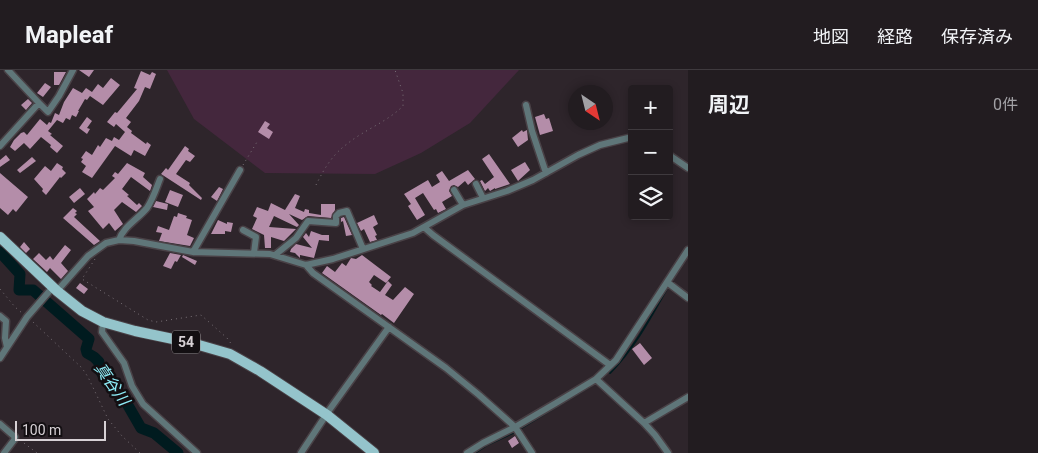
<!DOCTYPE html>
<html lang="ja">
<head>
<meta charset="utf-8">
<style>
  body { margin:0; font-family:Roboto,"Noto Sans JP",sans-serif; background:#2a2529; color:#f1f3f6 }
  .controls { position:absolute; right:15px; top:15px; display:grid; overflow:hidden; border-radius:5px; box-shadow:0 2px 8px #0003 }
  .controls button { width:45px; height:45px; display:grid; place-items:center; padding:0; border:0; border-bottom:1px solid #3f3a3e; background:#221c20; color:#f1f3f6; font:25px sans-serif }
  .compass { position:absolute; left:568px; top:15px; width:45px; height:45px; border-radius:50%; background:#221c20; box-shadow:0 2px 8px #0003; rotate:145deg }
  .scale { position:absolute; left:15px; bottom:12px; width:91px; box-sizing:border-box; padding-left:5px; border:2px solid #d7d1d5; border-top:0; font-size:14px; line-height:18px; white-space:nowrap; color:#d7d1d5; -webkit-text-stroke:4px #130f12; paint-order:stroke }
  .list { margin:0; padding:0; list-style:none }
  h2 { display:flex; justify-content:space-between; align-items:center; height:65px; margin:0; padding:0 20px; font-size:21px }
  h2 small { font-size:16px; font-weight:400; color:#a2a1a5 }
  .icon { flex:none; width:28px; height:28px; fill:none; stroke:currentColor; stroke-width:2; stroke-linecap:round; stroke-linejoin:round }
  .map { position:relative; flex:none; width:688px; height:383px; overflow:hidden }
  header { display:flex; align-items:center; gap:30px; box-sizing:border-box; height:70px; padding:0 25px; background:#221c20; border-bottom:1px solid #3f3a3e }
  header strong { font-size:24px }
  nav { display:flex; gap:28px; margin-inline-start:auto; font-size:18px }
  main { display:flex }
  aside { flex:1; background:#221c20 }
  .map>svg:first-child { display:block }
</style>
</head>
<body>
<header>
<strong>Mapleaf</strong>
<nav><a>地図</a><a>経路</a><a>保存済み</a></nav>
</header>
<main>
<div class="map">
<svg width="688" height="383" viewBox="0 0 688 383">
  <rect width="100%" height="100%" fill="#2e252b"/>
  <!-- green -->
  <path fill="#44273d" d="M167 0H519L470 53 421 83 375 104 265 103 194 49Z"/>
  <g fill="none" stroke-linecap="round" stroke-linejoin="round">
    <!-- stream -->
    <path stroke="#001b1f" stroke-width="2" d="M610 303C635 278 652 245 669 215
      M475 383 487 375 515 362 591 316"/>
    <!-- river -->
    <path stroke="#001b1f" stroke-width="11" d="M0 182 20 204 19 220H33L89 269 86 279 87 283 94 287 99 292V299L115 322 122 325 141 358 154 363 178 383"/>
  </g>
  <!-- building -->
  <path fill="#b48da9" d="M79 0H94L89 7Z
    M141 1 150 5 152 2 156 4 150 19 145 17 139 31 126 48 131 52 127 57 132 61 131 63 146 74 147 72 151 75 145 86 134 80 131 86 115 76 92 108 82 102 86 96 81 92 83 89 81 88 86 81 92 85 98 75 100 77 106 68 112 71 114 67 119 70 125 62 116 54 114 57 107 52 115 42 117 43 137 19 134 18Z
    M54 2H66L59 15H54Z
    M111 8 120 15 103 35 90 26 87 30 85 29 78 41H79L76 47 72 45 70 50 66 48 63 53 57 50 48 61 52 64 50 65 63 76 57 83 50 77 51 75 41 67 30 79 24 73 15 81 10 77 14 70 21 63 24 62 27 65 40 49 47 55 49 52 51 53 55 43 59 45 64 32 73 18 82 23 86 18 92 22 98 14 103 18Z
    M45 13 51 17 43 27 37 23Z
    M28 29 32 33 26 40 21 35Z
    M544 44 546 49 549 48 553 61 540 65 535 47Z
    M87 47 92 51 87 58 90 59 87 64 79 58Z
    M265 51 270 54 267 58 273 62 269 69 258 62Z
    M522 60 523 62 527 60 528 70 518 77 512 68Z
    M185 76 189 79 188 81 195 86 190 92 186 90 176 104 190 113 189 115 202 128 201 130 161 104 166 98 168 100Z
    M489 84 510 114 495 119V118L490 121 488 118 485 121 480 111 482 110 485 114 494 107 482 89Z
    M6 85 10 90 0 97V90Z
    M32 87 36 91 20 103 17 100Z
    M525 92 530 100 518 111 511 100Z
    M57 93 63 97 62 99 66 103 61 108 60 107 46 125 42 121 43 119 34 109 45 96 51 101Z
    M127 93 145 103 143 107 152 115 150 121 131 107 122 119 129 125 127 126 137 135 139 133 142 136 136 142 122 132 114 140 123 154 115 161 109 153 103 159 88 141 94 137 87 129 94 122 95 124 100 118 103 120 115 108 112 106 115 102 118 104Z
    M468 100 475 109 468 115 465 111 458 117 454 115 451 116 449 121 452 126 442 132 446 139 438 143 436 139 434 140 423 123 415 128 425 145 417 150 408 136 411 134 404 124 428 110 432 117 440 112 436 105 442 101 449 111Z
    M0 103 28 127 16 142 13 139 8 145 0 138Z
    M219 117 223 119 217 131 211 127Z
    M80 118 85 124 74 133 69 127Z
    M170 120 183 125 178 137 165 132Z
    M295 124 300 126 295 138 304 142 305 139 309 140V143L321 145V134H335V140L331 148 308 146 302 150 289 144 299 155 297 157 274 146 269 157 296 159 284 171 271 167V178H265L264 165 252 159 257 148 253 146 257 137 268 141 271 133 285 140Z
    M156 131 168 134 167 140 153 137Z
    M73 138 77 141 75 143 77 144 74 147 100 171 94 175 63 148Z
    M178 143 187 146 186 148 192 150 187 165 194 168 190 176 159 171 162 163 156 162 158 156 169 160 174 146 177 147Z
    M374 145 378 154 373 157 377 165 375 166 377 170 370 172 364 159 361 161 357 153Z
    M344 147 352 165 346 166 343 151 341 152V148Z
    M218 150 227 154V152L233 153 231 162 225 161V164H211Z
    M311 161 322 165H329V171L319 170 314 188 300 185V188L295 183 290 182 291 179 296 174 312 178 303 167 306 163 309 167Z
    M24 172 30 179 26 183 20 177Z
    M65 175 71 180 61 193 68 201 61 209 50 198 47 202 33 189 39 183 46 190 50 186 53 190Z
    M170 183 181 185 177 192 175 191 171 199 163 196Z
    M183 185 197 191 195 195 182 187Z
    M362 185 391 207 386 213 374 205 369 212 372 215 371 216 380 222 388 211 392 215 385 225 393 230 405 217 414 224 394 253 382 244 381 245 322 203 327 196 335 202 342 193 346 196 351 188 356 189Z
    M80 213 88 219 84 224 76 218Z
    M640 273 652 288 644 295 632 279Z
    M515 366 519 373 512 378 508 371Z"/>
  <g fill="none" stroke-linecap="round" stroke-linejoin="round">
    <defs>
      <path id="minor" d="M8 0 39 33
        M526 35 532 61 546 103
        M0 76 39 33 48 42 59 26 73 0
        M669 85 688 98
        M476 114 483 128
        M454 120 463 135
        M425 158 433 165 610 295
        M243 160 256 167 254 183
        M119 170C123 157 138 149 147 138 153 129 156 119 160 109
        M193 182 240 100
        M275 185 296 168 308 151 336 153V146L339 143 347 141 363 179
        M306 195 313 203 446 298 479 325 515 357 532 383
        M667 212 688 228
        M57 221 88 186 106 173 119 170 134 171 193 182 270 184 306 195 333 189 413 163 463 135 507 121 533 110 578 85 600 75 632 67
        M0 246 6 251 5 268 7 277
        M103 252 102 262 124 293 132 316 143 334 197 383
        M0 288 27 247 53 217
        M596 309 644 353 655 365 668 383
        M644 353 688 327
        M0 354 15 367 14 370 4 383
        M301 383 330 339 389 257
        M467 383 483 373 515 357 556 333 596 309 616 290 688 180"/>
      <path id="primary" d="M0 167 57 221 82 241 103 252 135 261 192 273 230 284 260 301 327 345 374 383"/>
    </defs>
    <!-- minor casing -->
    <use href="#minor" stroke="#494146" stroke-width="9"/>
    <!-- primary casing -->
    <use href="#primary" stroke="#494146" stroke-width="12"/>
    <!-- path -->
    <path stroke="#7a7278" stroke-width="1" stroke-dasharray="1 4" stroke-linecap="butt" d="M243 95 257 72
      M316 115C324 99 332 85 347 74 364 60 387 52 403 36V23L395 0
      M95 189 82 209 148 250 156 252 201 245 227 268 232 275
      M0 219 15 237 22 243
      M33 252 82 298 88 307 108 349 122 366 140 383
      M20 370 37 383"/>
    <!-- minor -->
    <use href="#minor" stroke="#5f7679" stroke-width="6"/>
    <!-- primary -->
    <use href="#primary" stroke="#94c4cb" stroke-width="10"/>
  </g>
  <g text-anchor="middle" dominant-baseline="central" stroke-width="5" stroke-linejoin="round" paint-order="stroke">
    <!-- shield labels -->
    <rect fill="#130f12" stroke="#9c979a" stroke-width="1" x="172" y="260.5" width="28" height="23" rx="4"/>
    <g font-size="14" font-weight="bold" fill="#d7d1d5">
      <text x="186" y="272">54</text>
    </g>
    <!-- water labels -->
    <g font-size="16" font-style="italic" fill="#8eedf8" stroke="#130f12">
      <text transform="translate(112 314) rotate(55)">真谷川</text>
    </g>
  </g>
</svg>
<div class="controls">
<button>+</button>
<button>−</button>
<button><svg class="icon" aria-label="layers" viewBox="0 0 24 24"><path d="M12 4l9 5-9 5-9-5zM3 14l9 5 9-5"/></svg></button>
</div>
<svg class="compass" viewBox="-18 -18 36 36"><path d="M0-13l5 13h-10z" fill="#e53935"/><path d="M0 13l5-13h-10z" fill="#a2a1a5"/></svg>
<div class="scale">100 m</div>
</div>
<aside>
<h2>周辺<small>0件</small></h2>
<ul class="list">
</ul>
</aside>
</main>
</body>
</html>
